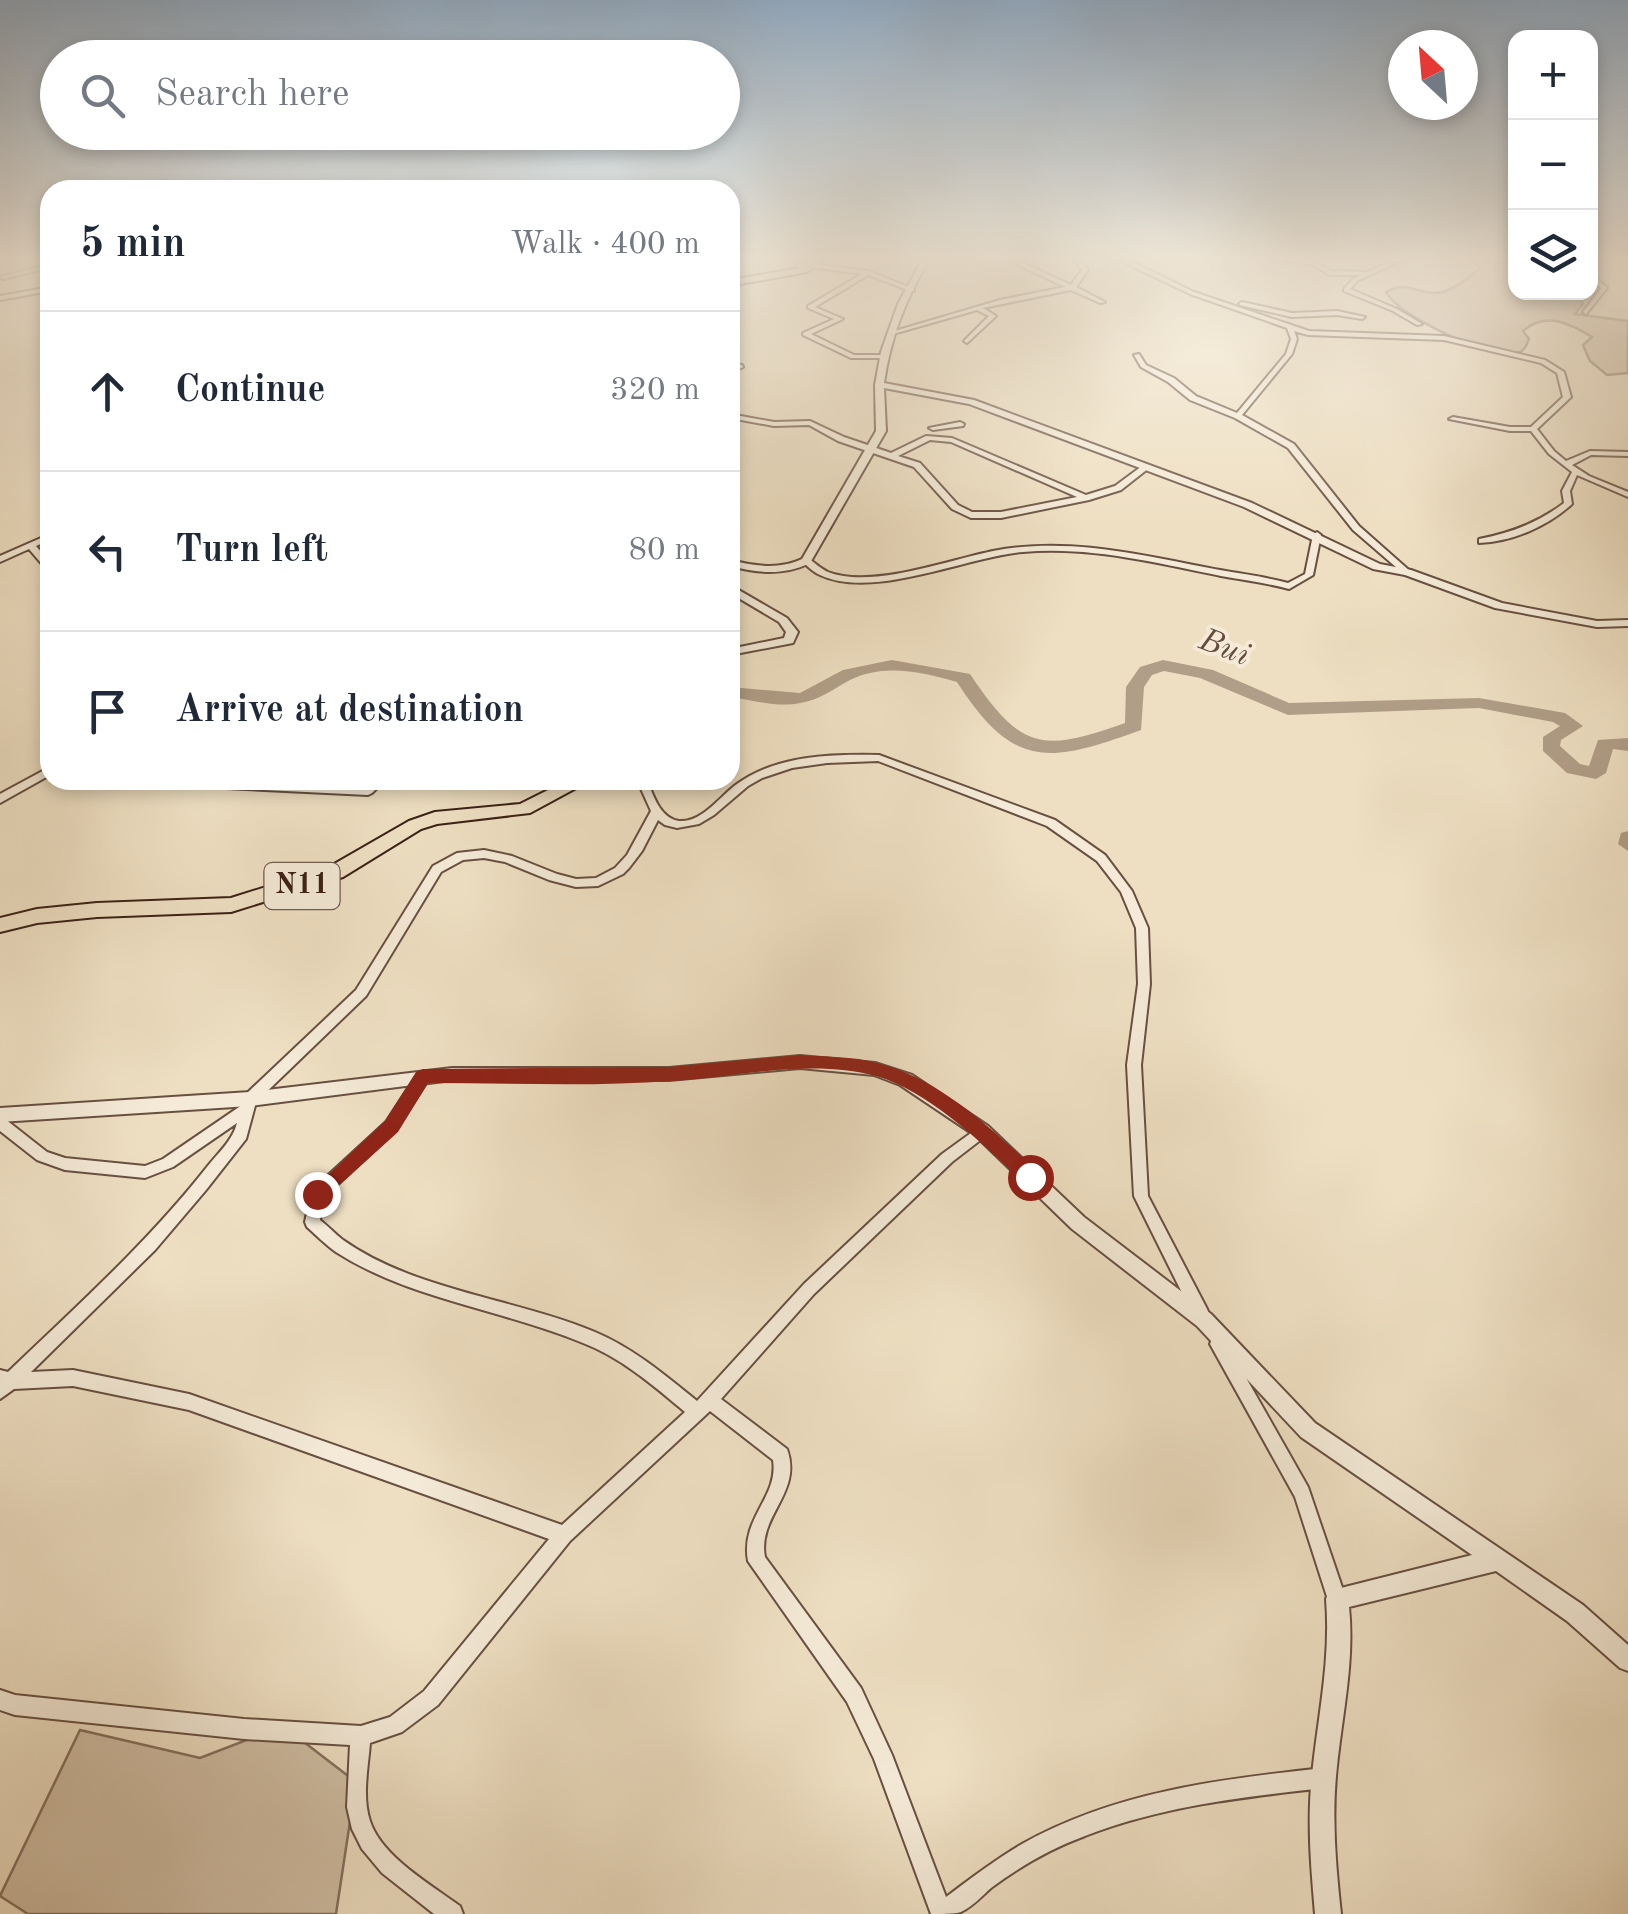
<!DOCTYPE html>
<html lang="en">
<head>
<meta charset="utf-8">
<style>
  body { margin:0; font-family:"Old Standard TT",serif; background:#f6f6f7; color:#1f2937 }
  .controls { position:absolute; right:30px; top:30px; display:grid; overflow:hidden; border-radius:20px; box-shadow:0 5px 15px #0003 }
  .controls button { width:90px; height:90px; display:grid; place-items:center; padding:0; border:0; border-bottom:2px solid #e0e1e3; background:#fff; color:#1f2937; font:50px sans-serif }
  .compass { position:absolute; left:1388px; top:30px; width:90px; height:90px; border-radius:50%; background:#fff; box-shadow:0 5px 15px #0003; rotate:334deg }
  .stop { position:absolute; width:30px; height:30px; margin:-22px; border:8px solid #8f2418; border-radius:50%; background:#fff }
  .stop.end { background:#8f2418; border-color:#fff; box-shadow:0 2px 10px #0008 }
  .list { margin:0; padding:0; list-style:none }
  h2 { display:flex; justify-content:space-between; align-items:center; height:130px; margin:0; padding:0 40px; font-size:42px }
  h2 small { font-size:32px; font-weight:400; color:#747a83 }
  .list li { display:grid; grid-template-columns:65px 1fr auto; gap:30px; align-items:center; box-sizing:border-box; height:160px; padding:0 40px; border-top:2px solid #e0e1e3 }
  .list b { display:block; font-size:38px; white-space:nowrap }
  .list em { font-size:32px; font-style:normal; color:#747a83 }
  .icon { flex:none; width:55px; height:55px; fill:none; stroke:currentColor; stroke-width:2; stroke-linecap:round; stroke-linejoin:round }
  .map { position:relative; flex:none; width:1628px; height:1914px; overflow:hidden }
  .search { position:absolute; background:#fff; box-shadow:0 5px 15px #0003; left:40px; top:40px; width:700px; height:110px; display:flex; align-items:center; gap:25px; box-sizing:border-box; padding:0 35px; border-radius:55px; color:#747a83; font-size:38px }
  .panel { position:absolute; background:#fff; box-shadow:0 5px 15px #0003; left:40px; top:180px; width:700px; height:610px; border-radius:30px }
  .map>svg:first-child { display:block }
</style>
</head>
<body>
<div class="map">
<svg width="1628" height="1914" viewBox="0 0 1628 1914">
  <rect width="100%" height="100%" fill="#eedfc2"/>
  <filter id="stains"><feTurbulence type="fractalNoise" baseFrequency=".002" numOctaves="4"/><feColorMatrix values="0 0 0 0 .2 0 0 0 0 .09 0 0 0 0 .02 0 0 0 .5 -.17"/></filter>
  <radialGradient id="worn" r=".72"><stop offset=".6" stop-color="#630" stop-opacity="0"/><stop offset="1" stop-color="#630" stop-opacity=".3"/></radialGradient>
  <!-- green -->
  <path fill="#d0bfa5" stroke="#86705e" stroke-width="2.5" d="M1471 260 1515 265 1516 292 1575 293 1583 304 1575 314 1628 321V373L1607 375 1590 361 1583 345 1592 337C1569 323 1546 311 1523 331L1529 339C1527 344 1526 349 1520 352 1495 362 1399 317 1386 292 1406 280 1415 293 1436 293 1451 292 1469 278 1480 268Z
    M283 1726 356 1782 336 1914H28L0 1896 80 1730 200 1758Z"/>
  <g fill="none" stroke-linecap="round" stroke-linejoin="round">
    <!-- river -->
    <path fill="#b19e88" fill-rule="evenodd" d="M892 660 970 674C1021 750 1041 753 1125 723L1126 687 1140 667 1163 660 1213 670 1289 703 1479 698 1565 713 1583 726 1561 740 1560 746 1580 764 1589 766 1598 740 1628 738V751L1613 749 1606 773 1596 779 1567 773 1543 751V737L1560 726 1553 722 1479 708 1288 715 1200 678 1164 671 1152 675 1144 687 1141 730C1050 763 1014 771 957 682 922 672 884 663 850 680 833 689 820 700 800 703 777 708 753 700 730 697V687L800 693 843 670Z
      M1628 831V851L1618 844 1621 833Z"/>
    <defs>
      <path id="minor" d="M1008 260H1017L1071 285 1082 270 1075 260H1081L1088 270 1076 287 1105 302 1100 303 1071 290 983 308 996 316 967 343 964 341 989 316 977 310 893 334 888 333 1000 300 1065 287Z
        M1119 260H1128L1194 292 1309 331 1444 336 1545 360 1564 372 1571 397 1537 429 1554 451 1566 461 1590 451 1628 452V456L1591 455 1572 465 1589 476 1628 492V497L1577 475 1570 491 1572 504C1548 526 1512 542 1479 543V539C1510 533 1538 523 1564 503L1562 491 1572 472 1549 454 1531 431H1510L1449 419 1453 417 1510 427H1531L1563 397 1557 373 1541 363 1444 340 1308 335 1294 331 1297 339 1292 354 1242 415 1294 444 1359 526 1411 572 1404 574 1353 530 1288 448 1235 418 1190 400 1168 382 1141 367 1134 355 1139 354 1146 365 1174 378 1196 396 1237 413 1286 354 1291 339 1287 328 1190 294Z
        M1281 260 1315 261 1331 271 1368 272 1394 260H1403L1357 281 1350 289 1397 309 1422 324 1417 325 1393 311 1344 291V289L1353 279 1361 275H1330L1313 265Z
        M813 264 868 271 914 289V291H910L868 275 815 307 843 319 811 334 854 355H883L885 356V358H851L803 335V333L834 319 808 308V306L862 274 811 267Z
        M47 265 49 268 3 279 0 277Z
        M1590 272 1607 288 1586 314 1583 312 1601 288 1590 278Z
        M50 287V291L0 300V296Z
        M1242 302 1292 313 1337 311 1365 317 1362 319 1337 315 1292 317 1240 305 1239 304Z
        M730 363 742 365 743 367 739 369 730 367Z
        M730 414 774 422 810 421 844 437 891 453 926 436 952 438 1086 495 1115 486 1142 466 1149 468 1121 490 1089 500 1001 518H971L952 509 914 467 838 441 809 425 774 426 730 418ZM930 440 951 442 1077 497 1001 512H972L958 505 920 463 898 456Z
        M960 422 964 424 963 426 933 430 929 428Z
        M1317 532 1321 535 1313 575 1289 589C1267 583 1244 580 1221 576 1156 563 1090 546 1023 552 966 557 873 600 820 575 813 572 807 566 802 561L809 559C815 563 821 569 828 572 872 589 948 560 993 551 1070 536 1145 556 1220 570 1243 574 1266 577 1288 583L1305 574 1313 535Z
        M50 534V540L36 546 50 562V571L47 570 29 549 0 562V556Z
        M879 755 1055 820 1105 855 1132 891 1148 928 1150 984 1141 1065 1148 1196 1207 1309 1209 1314 1207 1319 1201 1321 1195 1319 1134 1196 1127 1065 1138 984 1136 928 1121 892 1097 861 1047 826 878 761 827 763 792 768 762 778 748 786 714 815 699 824 677 828 665 825 658 820 642 851 629 868 623 874 598 886 576 887 549 880 505 862 484 858 463 860 441 872 366 996 256 1102 246 1139 206 1190 155 1250 31 1372 73 1370 189 1394 562 1525 685 1412C654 1386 622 1358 583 1343 502 1309 411 1300 336 1252 326 1245 316 1235 307 1227L305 1222 312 1190 386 1122 418 1073 423 1072 428 1073 430 1077 396 1130 324 1197 320 1220C328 1226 335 1234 343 1240 413 1290 516 1299 595 1332 633 1348 665 1375 697 1401L804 1284 942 1154 982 1125 987 1127 989 1131 987 1135 952 1162 814 1294 721 1399 787 1449C803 1493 757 1516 765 1557L861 1688 892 1755 946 1897C971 1878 995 1860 1022 1844 1114 1792 1220 1779 1324 1768L1331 1771 1334 1778 1331 1785 1324 1788C1243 1797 1162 1806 1085 1836 1052 1848 1019 1867 991 1888 982 1896 972 1907 961 1912 954 1914 940 1914 931 1914L874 1759 847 1702 748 1561C740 1518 779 1497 773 1460L710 1411 570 1541 438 1705 402 1732 370 1743C368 1768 362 1797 370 1821 381 1856 431 1885 460 1906L463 1914H434L382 1873 362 1849 352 1829 347 1807 350 1745 244 1739 15 1715 0 1710V1690L15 1695 244 1719 361 1726 390 1717 424 1691 549 1539 189 1410 73 1386 14 1389 0 1399V1370L8 1372C77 1306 148 1242 207 1167 218 1153 233 1140 237 1123L173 1167 145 1178 65 1170 37 1160 0 1131V1117L5 1119 47 1152 65 1158 145 1166 163 1159 242 1105 245 1095 356 990 433 866 457 853 484 850 512 856 557 874 576 879 596 878 615 868 627 855 651 811 637 780H647C653 795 660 818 679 821 702 823 720 796 737 784 777 755 832 754 879 755Z
        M50 767V775L0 803V794Z
        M219 780 365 787 373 780H385L372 793 368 795 226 788 222 787Z
        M1218 1336 1224 1339 1308 1487 1346 1599 1344 1606 1337 1608 1330 1606 1295 1497 1210 1344 1212 1339Z"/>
      <path id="tertiary" d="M794 260H801L807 272H801Z
        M922 260H929C906 298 890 339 884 383L974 400 1252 503 1380 564 1411 570 1502 603 1597 621 1628 620V626L1597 627 1495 608 1405 575 1373 569 1244 507 969 404 884 388 886 431 810 563C783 576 758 573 730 566V560C755 566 778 570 802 559L876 431 875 385 881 352 898 304Z
        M730 585 787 618 798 632 793 643 730 655V649L784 638 786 632 779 622 730 593Z
        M800 1056 875 1063 912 1075 988 1126 1084 1217 1211 1314 1315 1423 1583 1605 1628 1645V1671L1620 1668 1567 1621 1496 1571 1349 1607C1355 1664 1341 1719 1336 1776 1332 1822 1336 1868 1341 1914H1315C1311 1868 1307 1822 1312 1775 1318 1716 1331 1660 1326 1599L1329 1591 1472 1555 1301 1437 1197 1326 1072 1229 976 1136 900 1085 874 1075 800 1068 669 1080H452L250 1106 0 1122V1108L250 1092 452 1068H669Z"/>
      <path id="trunk" d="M810 260H822L807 272 730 286V280L801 268Z
        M568 780H591L530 813 437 824 421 829 343 877 231 912 97 917 37 923 0 932V918L37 909 97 903 231 898 329 867 409 821 435 812 520 804Z"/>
    </defs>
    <!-- minor casing -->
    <use href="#minor" stroke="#685041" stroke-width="4"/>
    <!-- tertiary casing -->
    <use href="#tertiary" stroke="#685041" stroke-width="4"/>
    <!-- trunk casing -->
    <use href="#trunk" stroke="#3b2116" stroke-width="4"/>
    <!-- minor -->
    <use href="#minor" fill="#f4ead7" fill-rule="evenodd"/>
    <!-- tertiary -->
    <use href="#tertiary" fill="#f4ead7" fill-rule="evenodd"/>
    <!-- trunk -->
    <use href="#trunk" fill="#eedfc2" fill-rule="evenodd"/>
  </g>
  <!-- sky -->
  <linearGradient id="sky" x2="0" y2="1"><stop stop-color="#92abc2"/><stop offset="0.49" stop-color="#f7f1e4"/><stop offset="1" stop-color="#f7f1e4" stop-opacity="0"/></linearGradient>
  <rect width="1628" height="528" fill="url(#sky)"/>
  <!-- route -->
  <path fill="#8f2418" d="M800 1055C825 1057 853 1056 877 1063 939 1078 992 1129 1037 1171V1182H1023C984 1145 929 1091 876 1076 811 1058 737 1077 672 1081 591 1087 509 1083 428 1083L398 1132 324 1199 317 1202 308 1194 385 1121 416 1072 423 1069 669 1067Z"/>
  <g text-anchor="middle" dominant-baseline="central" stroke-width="8" stroke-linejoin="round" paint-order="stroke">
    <!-- shield labels -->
    <rect fill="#f4ead7" stroke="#725d50" stroke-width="2.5" x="264.5" y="863" width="75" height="46" rx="8"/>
    <g font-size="28" font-weight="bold" fill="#3b2116">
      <text x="302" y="886">N11</text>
    </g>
    <!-- water labels -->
    <g font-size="32" font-style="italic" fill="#644d3e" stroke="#f4ead7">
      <text transform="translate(1224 649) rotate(21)">Bui</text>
    </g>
  </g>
  <rect width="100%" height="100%" filter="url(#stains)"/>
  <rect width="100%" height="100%" fill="url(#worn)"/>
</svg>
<div class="controls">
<button>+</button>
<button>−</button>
<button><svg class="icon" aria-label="layers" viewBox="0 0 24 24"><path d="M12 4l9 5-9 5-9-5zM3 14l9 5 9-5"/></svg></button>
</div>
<svg class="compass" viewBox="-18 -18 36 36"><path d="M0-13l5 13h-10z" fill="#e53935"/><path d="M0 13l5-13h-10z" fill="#747a83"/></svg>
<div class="stop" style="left:1030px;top:1177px"></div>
<div class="stop end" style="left:317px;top:1194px"></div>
<div class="search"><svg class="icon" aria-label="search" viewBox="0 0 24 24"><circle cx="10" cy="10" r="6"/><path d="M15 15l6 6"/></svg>Search here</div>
<section class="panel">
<h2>5 min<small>Walk · 400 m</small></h2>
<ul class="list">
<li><svg class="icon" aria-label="ahead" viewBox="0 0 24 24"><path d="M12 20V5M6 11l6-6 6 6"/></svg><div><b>Continue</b></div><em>320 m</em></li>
<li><svg class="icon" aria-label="left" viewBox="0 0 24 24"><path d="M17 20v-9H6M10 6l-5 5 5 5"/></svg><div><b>Turn left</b></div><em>80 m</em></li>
<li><svg class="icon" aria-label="arrive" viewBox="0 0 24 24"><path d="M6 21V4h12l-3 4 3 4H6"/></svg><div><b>Arrive at destination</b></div></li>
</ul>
</section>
</div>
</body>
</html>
